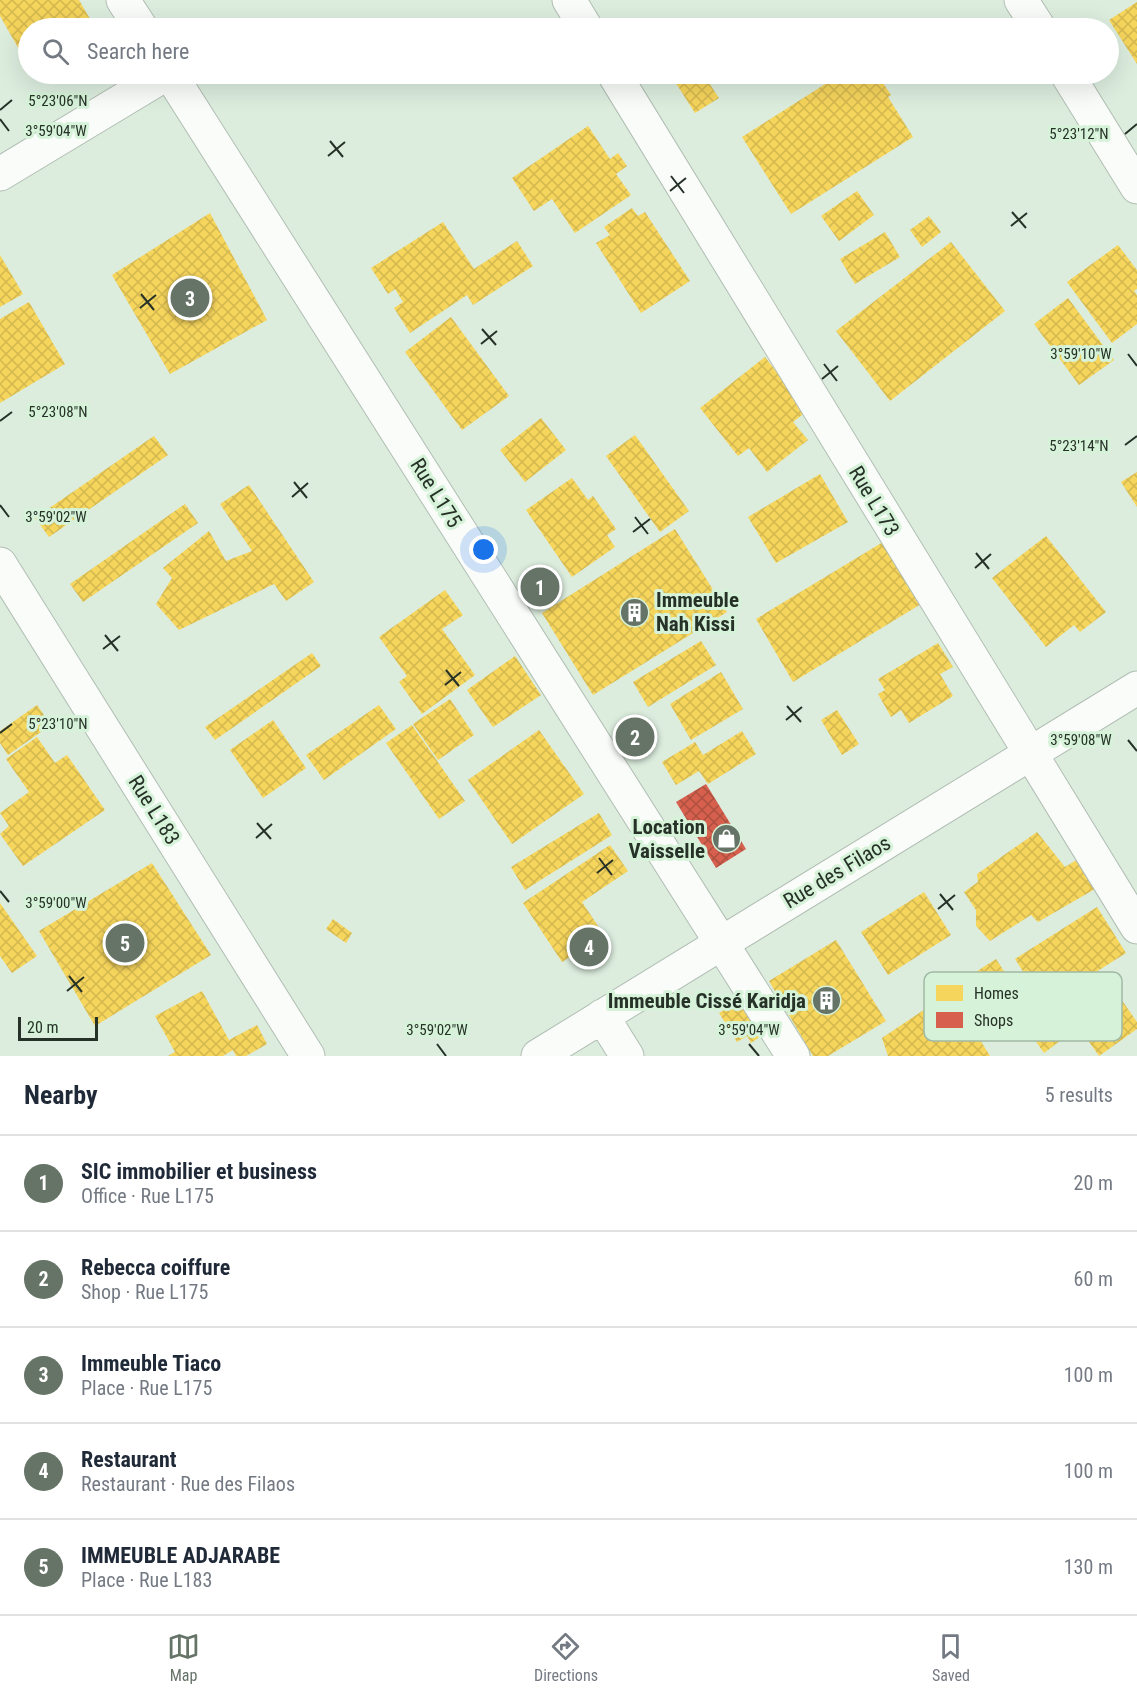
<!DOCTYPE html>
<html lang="en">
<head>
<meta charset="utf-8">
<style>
  body { margin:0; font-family:"Roboto Condensed",sans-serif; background:#f2f2f3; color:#1f2937 }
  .scale { position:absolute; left:18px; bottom:15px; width:80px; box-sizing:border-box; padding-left:6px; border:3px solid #263127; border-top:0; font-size:16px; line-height:21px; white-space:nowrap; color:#263127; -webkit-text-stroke:4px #d6f3d9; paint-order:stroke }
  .you { position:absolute; left:484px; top:550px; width:21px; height:21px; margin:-15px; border:4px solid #fff; border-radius:50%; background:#1a73e8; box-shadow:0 0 0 9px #1a73e833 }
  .badge { display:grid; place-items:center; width:39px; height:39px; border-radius:50%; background:#667367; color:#fff; font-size:20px; font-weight:700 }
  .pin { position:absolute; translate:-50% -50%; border:3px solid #fff; box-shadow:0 2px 6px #0006 }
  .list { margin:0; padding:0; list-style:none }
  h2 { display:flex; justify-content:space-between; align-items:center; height:78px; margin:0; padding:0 24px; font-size:26px }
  h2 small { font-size:20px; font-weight:400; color:#747a83 }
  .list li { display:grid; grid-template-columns:39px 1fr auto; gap:18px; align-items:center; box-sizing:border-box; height:96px; padding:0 24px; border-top:2px solid #e0e1e3 }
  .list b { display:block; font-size:22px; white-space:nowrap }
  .list p { margin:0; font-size:20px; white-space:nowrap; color:#747a83 }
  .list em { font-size:20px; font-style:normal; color:#747a83 }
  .icon { flex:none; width:33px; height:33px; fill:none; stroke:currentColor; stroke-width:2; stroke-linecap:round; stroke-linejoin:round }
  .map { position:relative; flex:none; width:1137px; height:1056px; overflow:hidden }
  .search { position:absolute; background:#fff; box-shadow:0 6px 24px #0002; left:18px; right:18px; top:18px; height:66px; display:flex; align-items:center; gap:15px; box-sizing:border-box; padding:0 21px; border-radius:33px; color:#747a83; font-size:22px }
  .sheet { height:558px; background:#fff }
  nav { display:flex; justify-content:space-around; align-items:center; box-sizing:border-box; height:84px; border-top:2px solid #e0e1e3; background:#fff; font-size:16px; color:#747a83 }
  nav a { display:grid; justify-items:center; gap:3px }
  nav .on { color:#667367 }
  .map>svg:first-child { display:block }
</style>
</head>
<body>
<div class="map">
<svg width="1137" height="1056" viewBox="0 0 1137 1056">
  <defs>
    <pattern id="homes-cross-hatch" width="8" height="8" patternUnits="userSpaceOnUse" patternTransform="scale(1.5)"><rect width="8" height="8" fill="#f6d55c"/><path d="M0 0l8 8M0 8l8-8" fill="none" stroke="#d3b750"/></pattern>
    <pattern id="shops-cross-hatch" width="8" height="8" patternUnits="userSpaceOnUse" patternTransform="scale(1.5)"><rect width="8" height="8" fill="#d6604d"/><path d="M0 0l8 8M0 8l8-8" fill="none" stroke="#ad5040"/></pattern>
  </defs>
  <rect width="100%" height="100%" fill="#dcedde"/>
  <!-- homes -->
  <path fill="url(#homes-cross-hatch)" d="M0 0H79L93 24 86 28H28V65L0 16Z
    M1137 2V64L1109 20Z
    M670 74H703L719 98 695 113Z
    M841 74H877L891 95 888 97 913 137 791 214 742 137Z
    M588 126 610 159 618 153 627 166 616 174 631 195 575 233 552 199 534 211 512 178Z
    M857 191 874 215 839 241 821 216Z
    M632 208 638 216 645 212 690 281 641 313 596 243 610 235 604 227Z
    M210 213 267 320 170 374 112 275Z
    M929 216 941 232 922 247 910 230Z
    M443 222 474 269 517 241 533 266 473 305 467 295 410 333 394 308 403 302 395 289 388 294 371 268Z
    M885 232 900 257 855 284 840 259Z
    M951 242 1005 311 890 401 836 331Z
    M1118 245 1137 270V289L1134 291 1137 295V324L1112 343 1067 282Z
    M0 255 23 294 0 307Z
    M1068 298 1114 360 1079 385 1034 324Z
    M29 302 65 364 0 403V319Z
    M451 317 509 396 462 430 405 352Z
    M765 357 807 411 793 422 808 440 767 472 749 448 738 456 700 408Z
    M541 418 566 450 525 482 500 450Z
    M635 435 689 511 660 532 606 456Z
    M154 436 168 455 49 537 35 518Z
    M1137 472V507L1121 482Z
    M820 474 848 522 776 563 748 517Z
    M572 478 588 500 593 496 616 529 607 535 615 547 572 577 526 510Z
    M249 485 314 582 286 601 274 584 179 630 156 604 172 578 163 568 209 531 226 561 252 551 220 504Z
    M185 504 198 523 83 602 70 584Z
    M675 529 727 612 593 695 542 613Z
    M1046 536 1106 612 1080 632 1074 625 1046 647 992 578Z
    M883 542 921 604 793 682 756 619Z
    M445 590 463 615 442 629 475 675 422 714 399 682 407 676 379 637Z
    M701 641 716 665 648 707 633 682Z
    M938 643 953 667 940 674 953 696 909 723 901 710 891 717 878 694 885 690 878 679Z
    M312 653 321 666 215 740 205 727Z
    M515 656 541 695 493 727 467 690Z
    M721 672 743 709 691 740 670 704Z
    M450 699 474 735 438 760 413 724Z
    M37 705 51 725 8 755 0 743V731Z
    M379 705 396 729 324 780 306 755Z
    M837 710 859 744 842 755 821 720Z
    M273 720 306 768 263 798 230 750Z
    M412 725 465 801 439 819 386 743Z
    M539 730 584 794 512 844 468 780Z
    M742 731 756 754 708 784 699 771 676 785 662 762 695 742 703 755Z
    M37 737 55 763 67 755 105 810 23 866 0 834 9 826 0 813 29 792 6 759Z
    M599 813 612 835 525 890 511 867Z
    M1037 832 1065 867 1078 859 1095 889 1038 922 1031 915 990 941 976 926V910L964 892 978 882 977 874Z
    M610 845 628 871 582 902 604 935 562 962 523 903Z
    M152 863 211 955 95 1026 39 931Z
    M924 892 951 935 888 975 861 932Z
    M0 903 37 956 12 973 0 956Z
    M1097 907 1126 953 1044 1005 1015 959Z
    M333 919 352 933 346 943 326 929Z
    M836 940 886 1021 828 1056H813L769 981Z
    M996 959 1011 982 987 998 971 975Z
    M202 991 229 1040 257 1025 267 1044 246 1056H236L233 1050 223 1056H168L175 1052 155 1016Z
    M747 996 769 1031 751 1043 747 1036 737 1042 719 1013Z
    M1121 999 1137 1022V1029L1099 1056 1080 1029Z
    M937 1001 951 1019 963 1012 990 1056H888L882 1038Z
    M1064 1002 1081 1025 1044 1053 1027 1029Z"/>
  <!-- shops -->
  <path fill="url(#shops-cross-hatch)" d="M706 784 746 849 716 868 676 802Z"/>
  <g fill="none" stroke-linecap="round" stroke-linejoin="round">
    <defs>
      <path id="minor" d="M123 0 141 28
        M569 0 586 28
        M1021 0 1039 28
        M170 74 793 1056
        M614 74 1137 927
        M1067 74 1137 187
        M0 174 166 74
        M0 564 308 1056
        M602 1016 627 1056
        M538 1056 1137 688"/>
    </defs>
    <!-- minor casing -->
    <use href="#minor" stroke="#b1beb3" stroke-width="35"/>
    <!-- minor -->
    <use href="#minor" stroke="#fafcfa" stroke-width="33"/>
  </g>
  <!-- ticks -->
  <path fill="none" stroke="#263127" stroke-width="2" d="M0 110 12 100M0 119 9 131M1125 134 1137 124M330 141 343 157M328 156 345 142M671 176 684 193M670 191 686 178M1012 212 1026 228M1011 226 1027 213M141 294 154 310M140 308 156 295M482 329 496 345M481 344 497 331M1128 354 1137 366M824 364 837 381M822 379 838 366M0 421 12 412M1125 445 1137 436M294 482 307 498M292 497 308 483M0 505 9 517M635 517 648 534M633 532 650 519M976 553 989 569M975 568 991 554M105 635 118 651M103 649 120 636M446 670 459 686M445 685 461 672M787 706 801 722M786 720 802 707M0 733 12 724M1128 740 1137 751M257 823 271 839M256 838 272 824M599 858 612 875M597 873 613 860M0 891 9 902M940 894 953 910M938 909 955 895M69 976 82 992M67 991 84 977M437 1044 446 1056M749 1044 759 1056"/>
  <!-- icons -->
  <defs>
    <symbol id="building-disc" viewBox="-11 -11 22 22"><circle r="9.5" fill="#667367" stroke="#d6f3d9"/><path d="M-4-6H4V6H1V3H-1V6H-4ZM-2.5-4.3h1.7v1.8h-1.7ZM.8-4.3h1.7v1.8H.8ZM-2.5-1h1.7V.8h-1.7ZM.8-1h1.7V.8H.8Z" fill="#fff"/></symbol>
    <symbol id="shop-disc" viewBox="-11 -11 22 22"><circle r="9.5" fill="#667367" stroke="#d6f3d9"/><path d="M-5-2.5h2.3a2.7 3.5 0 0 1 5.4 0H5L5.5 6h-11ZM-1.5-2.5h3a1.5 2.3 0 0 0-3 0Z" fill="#fff"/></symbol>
  </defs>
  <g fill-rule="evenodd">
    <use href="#building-disc" x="618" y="596" width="33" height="33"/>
    <use href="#shop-disc" x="710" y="822" width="33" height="33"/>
    <use href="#building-disc" x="810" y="984" width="33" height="33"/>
  </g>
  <g text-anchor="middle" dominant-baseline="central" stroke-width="6" stroke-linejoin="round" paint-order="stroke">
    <!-- street labels -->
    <g font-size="21" fill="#263127" stroke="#d6f3d9">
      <text transform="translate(436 493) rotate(58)">Rue L175</text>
      <text transform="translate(874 501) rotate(59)">Rue L173</text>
      <text transform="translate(154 810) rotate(58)">Rue L183</text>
      <text transform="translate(837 872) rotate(-31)">Rue des Filaos</text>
    </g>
    <!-- poi labels -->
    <g font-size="21" font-weight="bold" fill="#263127" stroke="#d6f3d9" text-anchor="end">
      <text x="656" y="600" text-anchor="start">Immeuble<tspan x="656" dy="24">Nah Kissi</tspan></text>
      <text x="705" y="827">Location<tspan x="705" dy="24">Vaisselle</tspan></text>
      <text x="806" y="1001">Immeuble Cissé Karidja</text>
    </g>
  </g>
  <!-- legend -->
  <rect x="924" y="972" width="198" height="69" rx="9" fill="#d6f3d9" stroke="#a1b9a4" stroke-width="1.5"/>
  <rect x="936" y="985" width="27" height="16" fill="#f6d55c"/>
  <rect x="936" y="1012" width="27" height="16" fill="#d6604d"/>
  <g font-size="16" fill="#263127">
    <text x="974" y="999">Homes</text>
    <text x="974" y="1026">Shops</text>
  </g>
  <g font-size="15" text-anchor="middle" fill="#263127" stroke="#d6f3d9" stroke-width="6" stroke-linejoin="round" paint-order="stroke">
    <text x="58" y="106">5°23'06"N</text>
    <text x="56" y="136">3°59'04"W</text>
    <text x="1079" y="139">5°23'12"N</text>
    <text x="1081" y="359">3°59'10"W</text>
    <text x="58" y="417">5°23'08"N</text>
    <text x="1079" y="451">5°23'14"N</text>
    <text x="56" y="522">3°59'02"W</text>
    <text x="58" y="729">5°23'10"N</text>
    <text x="1081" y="745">3°59'08"W</text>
    <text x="56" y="908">3°59'00"W</text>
    <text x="437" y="1035">3°59'02"W</text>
    <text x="749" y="1035">3°59'04"W</text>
  </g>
</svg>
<div class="scale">20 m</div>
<div class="you"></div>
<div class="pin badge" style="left:540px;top:587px">1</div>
<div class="pin badge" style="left:635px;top:737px">2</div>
<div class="pin badge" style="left:190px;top:298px">3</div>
<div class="pin badge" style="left:589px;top:947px">4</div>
<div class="pin badge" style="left:125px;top:943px">5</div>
<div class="search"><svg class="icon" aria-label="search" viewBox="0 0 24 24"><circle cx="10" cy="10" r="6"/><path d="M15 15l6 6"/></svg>Search here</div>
</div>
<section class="sheet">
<h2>Nearby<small>5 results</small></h2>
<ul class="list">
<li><span class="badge">1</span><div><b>SIC immobilier et business</b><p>Office · Rue L175</p></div><em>20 m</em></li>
<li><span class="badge">2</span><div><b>Rebecca coiffure</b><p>Shop · Rue L175</p></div><em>60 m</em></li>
<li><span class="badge">3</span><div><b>Immeuble Tiaco</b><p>Place · Rue L175</p></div><em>100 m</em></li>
<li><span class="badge">4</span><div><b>Restaurant</b><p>Restaurant · Rue des Filaos</p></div><em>100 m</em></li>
<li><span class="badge">5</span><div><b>IMMEUBLE ADJARABE</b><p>Place · Rue L183</p></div><em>130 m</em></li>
</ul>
</section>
<nav>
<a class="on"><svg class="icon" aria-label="map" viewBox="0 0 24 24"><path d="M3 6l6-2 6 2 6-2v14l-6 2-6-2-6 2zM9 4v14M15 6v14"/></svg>Map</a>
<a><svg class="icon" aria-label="directions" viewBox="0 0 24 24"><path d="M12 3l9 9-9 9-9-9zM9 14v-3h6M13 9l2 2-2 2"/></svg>Directions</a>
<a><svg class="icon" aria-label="saved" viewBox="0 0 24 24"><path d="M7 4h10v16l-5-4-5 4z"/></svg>Saved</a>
</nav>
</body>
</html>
